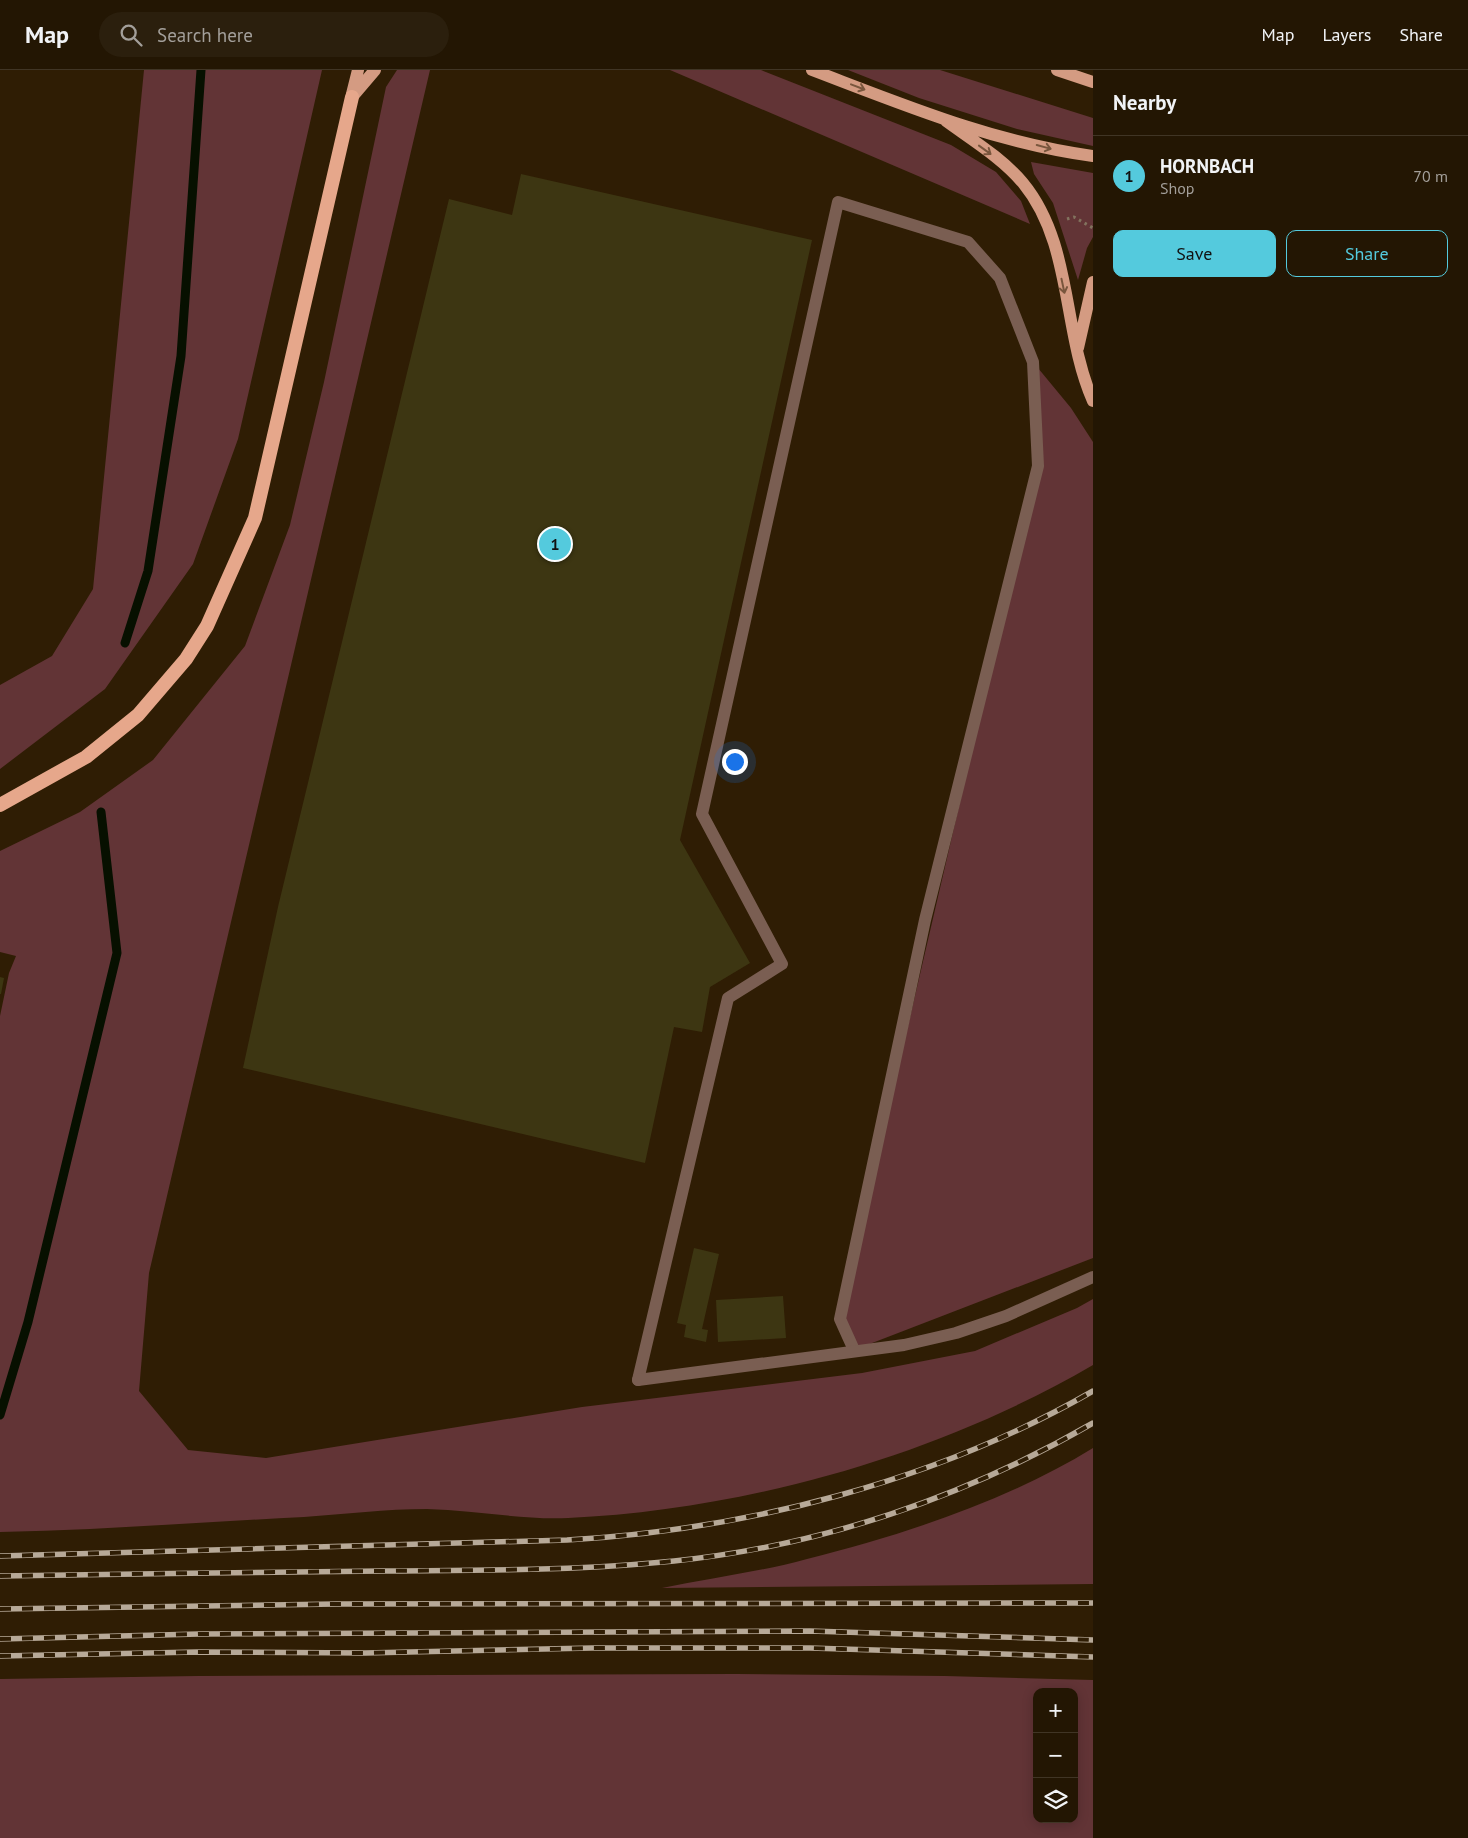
<!DOCTYPE html>
<html lang="en">
<head>
<meta charset="utf-8">
<style>
  body { margin:0; font-family:"PT Sans",sans-serif; background:#2b1f0d; color:#f1f3f6 }
  .controls { position:absolute; right:15px; bottom:15px; display:grid; overflow:hidden; border-radius:10px; box-shadow:0 2px 12px #0003 }
  .controls button { width:45px; height:45px; display:grid; place-items:center; padding:0; border:0; border-bottom:1px solid #403525; background:#231603; color:#f1f3f6; font:25px sans-serif }
  .you { position:absolute; left:734px; top:691px; width:18px; height:18px; margin:-12px; border:4px solid #fff; border-radius:50%; background:#1a73e8; box-shadow:0 0 0 8px #1a73e833 }
  .badge { display:grid; place-items:center; width:32px; height:32px; border-radius:50%; background:#54cadd; color:#111; font-size:16px; font-weight:700 }
  .pin { position:absolute; translate:-50% -50%; border:2px solid #fff; box-shadow:0 1px 5px #0006 }
  .list { margin:0; padding:0; list-style:none }
  h2 { display:flex; justify-content:space-between; align-items:center; height:65px; margin:0; padding:0 20px; font-size:21px }
  h2 small { font-size:16px; font-weight:400; color:#a39f9a }
  .list li { display:grid; grid-template-columns:32px 1fr auto; gap:15px; align-items:center; box-sizing:border-box; height:80px; padding:0 20px; border-top:1px solid #403525 }
  .list b { display:block; font-size:19px; white-space:nowrap }
  .list p { margin:0; font-size:16px; white-space:nowrap; color:#a39f9a }
  .list em { font-size:16px; font-style:normal; color:#a39f9a }
  .actions { display:flex; gap:10px; padding:15px 20px }
  .actions a { flex:1; padding:11px 0; border:1px solid #54cadd; border-radius:10px; text-align:center; font-size:18px; color:#54cadd }
  .actions .main { background:#54cadd; color:#111 }
  .icon { flex:none; width:28px; height:28px; fill:none; stroke:currentColor; stroke-width:2; stroke-linecap:round; stroke-linejoin:round }
  .map { position:relative; flex:none; width:1093px; height:1768px; overflow:hidden }
  header { display:flex; align-items:center; gap:30px; box-sizing:border-box; height:70px; padding:0 25px; background:#231603; border-bottom:1px solid #403525 }
  header strong { font-size:24px }
  nav { display:flex; gap:28px; margin-inline-start:auto; font-size:18px }
  .search { width:350px; height:45px; background:#2b1f0d; display:flex; align-items:center; gap:12px; box-sizing:border-box; padding:0 18px; border-radius:28px; color:#a39f9a; font-size:19px }
  main { display:flex }
  aside { flex:1; background:#231603 }
  .map>svg:first-child { display:block }
</style>
</head>
<body>
<header>
<strong>Map</strong>
<div class="search"><svg class="icon" aria-label="search" viewBox="0 0 24 24"><circle cx="10" cy="10" r="6"/><path d="M15 15l6 6"/></svg>Search here</div>
<nav><a>Map</a><a>Layers</a><a>Share</a></nav>
</header>
<main>
<div class="map">
<svg width="1093" height="1768" viewBox="0 0 1093 1768">
  <rect width="100%" height="100%" fill="#2f1d04"/>
  <!-- green -->
  <path fill="#623436" fill-rule="evenodd" d="M144 0H322L238 369 193 494 105 619 0 699V615L52 586 93 519Z
    M397 0H430L149 1203 139 1321 188 1380 266 1388 582 1337 862 1303 975 1281 1077 1238 1093 1229V1295C939 1385 746 1440 568 1448 521 1450 474 1440 427 1439 386 1439 345 1444 304 1447 203 1452 101 1460 0 1462V946L9 903 16 886 0 882V781L80 742 153 690 245 576 290 455 324 312 386 17Z
    M670 0H761L951 75 996 102 1021 131 1030 154Z
    M848 0H940L1093 48V76L1017 59 919 28Z
    M1031 92 1093 103V167L1087 178 1078 210 1053 133 1034 104Z
    M1033 292 1071 338 1093 372V1188L854 1280 840 1249 1038 396Z
    M1093 1378V1514L662 1518C710 1508 760 1502 807 1489 903 1465 1009 1430 1093 1378Z
    M736 1604 945 1606 1093 1610V1768H0V1609L198 1606ZM1037 1622H1074V1749H1037Z"/>
  <g fill="none" stroke-linecap="round" stroke-linejoin="round">
    <!-- stream -->
    <path stroke="#071000" stroke-width="9" d="M125 573 148 501 181 286 201 0
      M0 1345 28 1252 117 883 101 742"/>
  </g>
  <!-- building -->
  <path fill="#3d3612" d="M521 104 812 170 680 770 750 893 710 917 702 962 674 957 645 1093 243 998 278 837 449 129 512 145Z
    M0 907 4 908 1 924H0Z
    M694 1178 719 1184 702 1259 708 1260 706 1272 684 1267 686 1255 677 1253Z
    M783 1226 786 1268 718 1272 716 1230Z"/>
  <g fill="none" stroke-linecap="round" stroke-linejoin="round">
    <!-- path -->
    <path stroke="#82725e" stroke-width="3" stroke-dasharray="2.5 4" stroke-linecap="butt" d="M1067 149 1074 147 1093 158"/>
    <!-- service -->
    <path stroke="#7a5e52" stroke-width="12" d="M638 1310 728 928 782 894 702 744 838 132 968 172 1000 208 1033 292 1038 396 925 850 840 1249 854 1280"/>
    <!-- minor -->
    <path stroke="#7a5e52" stroke-width="12" d="M638 1310 904 1275 956 1263 1006 1246 1093 1207"/>
    <!-- primary -->
    <path stroke="#d49b82" stroke-width="12" d="M812 0C904 35 995 73 1093 86
      M1057 0 1093 12
      M352 24 358 0
      M352 27 375 0
      M946 51C972 70 1002 88 1023 113 1073 174 1062 261 1093 331
      M1078 278 1093 212"/>
    <!-- trunk -->
    <path stroke="#e6a78b" stroke-width="14" d="M0 735 86 687 138 645 186 589 207 556 255 448 352 27"/>
    <defs>
      <path id="rail" d="M0 1486 567 1470C746 1460 937 1411 1093 1321
        M0 1506C127 1504 255 1502 382 1501 479 1500 577 1501 674 1491 821 1476 965 1427 1093 1353
        M0 1539 336 1534 1093 1533
        M0 1569 199 1564 810 1561 1093 1570
        M0 1586 197 1582 365 1583 592 1578H810L1093 1587"/>
    </defs>
    <!-- rail casing -->
    <use href="#rail" stroke="#b7a998" stroke-width="5.5"/>
    <!-- rail -->
    <use href="#rail" stroke="#2f1d04" stroke-width="4" stroke-dasharray="11" stroke-linecap="butt"/>
  </g>
  <!-- one-way arrows -->
  <defs><path id="oneway-shaft" d="M-6 0H5M1.5-3L5.5 0L1.5 3" fill="none" stroke-width="1.6" stroke-linecap="round" stroke-linejoin="round" transform="scale(1.25)"/></defs>
  <g stroke="#79563d">
    <use href="#oneway-shaft" transform="translate(858 17) rotate(21)"/>
    <use href="#oneway-shaft" transform="translate(1044 77) rotate(15)"/>
    <use href="#oneway-shaft" transform="translate(985 80) rotate(36)"/>
    <use href="#oneway-shaft" transform="translate(1063 216) rotate(78)"/>
  </g>
</svg>
<div class="controls">
<button>+</button>
<button>−</button>
<button><svg class="icon" aria-label="layers" viewBox="0 0 24 24"><path d="M12 4l9 5-9 5-9-5zM3 14l9 5 9-5"/></svg></button>
</div>
<div class="you"></div>
<div class="pin badge" style="left:555px;top:474px">1</div>
</div>
<aside>
<h2>Nearby<small></small></h2>
<ul class="list">
<li><span class="badge">1</span><div><b>HORNBACH</b><p>Shop</p></div><em>70 m</em></li>
</ul>
<div class="actions"><a class="main">Save</a><a>Share</a></div>
</aside>
</main>
</body>
</html>
